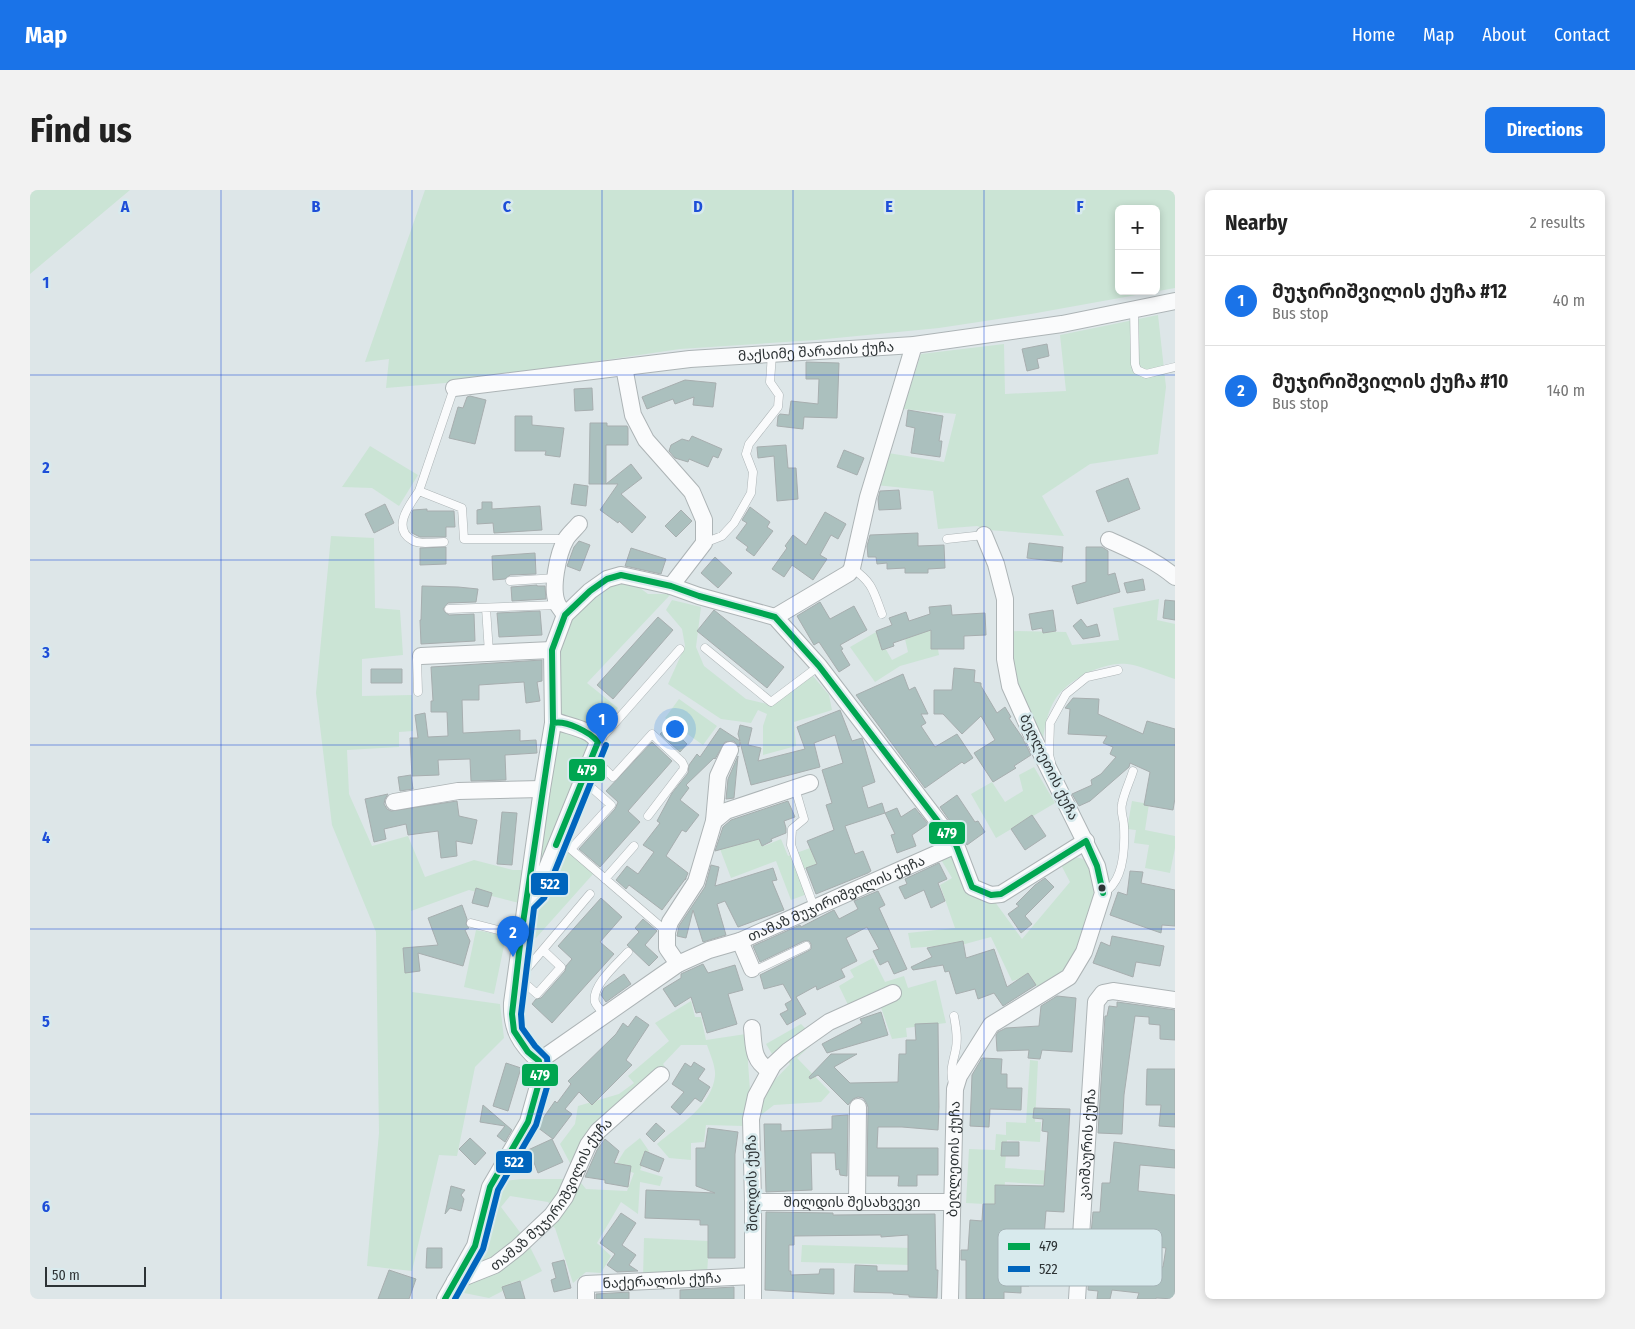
<!DOCTYPE html>
<html lang="en">
<head>
<meta charset="utf-8">
<style>
  body { margin:0; font-family:"Fira Sans Condensed","Noto Sans Georgian",sans-serif; background:#f2f2f2; color:#222 }
  .controls { position:absolute; right:15px; top:15px; display:grid; overflow:hidden; border-radius:8px; box-shadow:0 2px 8px #0003 }
  .controls button { width:45px; height:45px; display:grid; place-items:center; padding:0; border:0; border-bottom:1px solid #e0e0e0; background:#fff; color:#222; font:25px sans-serif }
  .scale { position:absolute; left:15px; bottom:12px; width:101px; box-sizing:border-box; padding-left:5px; border:2px solid #2d3335; border-top:0; font-size:14px; line-height:18px; white-space:nowrap; color:#2d3335; -webkit-text-stroke:4px #d8eaed; paint-order:stroke }
  .you { position:absolute; left:644px; top:538px; width:18px; height:18px; margin:-12px; border:4px solid #fff; border-radius:50%; background:#1a73e8; box-shadow:0 0 0 8px #1a73e833 }
  .badge { display:grid; place-items:center; width:32px; height:32px; border-radius:50%; background:#1a73e8; color:#fff; font-size:16px; font-weight:700 }
  .pin { position:absolute; translate:-50% -41px; filter:drop-shadow(0 1px 2px #0008) }
  .pin::after { content:''; position:absolute; top:26px; width:18px; height:15px; background:inherit; clip-path:polygon(0 0,100% 0,50% 100%) }
  .list { margin:0; padding:0; list-style:none }
  h2 { display:flex; justify-content:space-between; align-items:center; height:65px; margin:0; padding:0 20px; font-size:21px }
  h2 small { font-size:16px; font-weight:400; color:#767676 }
  .list li { display:grid; grid-template-columns:32px 1fr auto; gap:15px; align-items:center; box-sizing:border-box; height:90px; padding:0 20px; border-top:1px solid #e0e0e0 }
  .list b { display:block; font-size:19px; white-space:nowrap }
  .list p { margin:0; font-size:16px; white-space:nowrap; color:#767676 }
  .list em { font-size:16px; font-style:normal; color:#767676 }
  .map { position:relative; flex:none; width:1145px; height:1109px; overflow:hidden; border-radius:8px }
  header { display:flex; align-items:center; gap:30px; box-sizing:border-box; height:70px; padding:0 25px; background:#1a73e8; color:#fff }
  header strong { font-size:24px }
  nav { display:flex; gap:28px; margin-inline-start:auto; font-size:18px }
  .intro { display:flex; align-items:center; justify-content:space-between; box-sizing:border-box; height:120px; padding:0 30px }
  h1 { margin:0; font-size:35px }
  .button { padding:12px 22px; border-radius:8px; background:#1a73e8; color:#fff; font-size:18px; font-weight:700 }
  main { display:flex; gap:30px; padding:0 30px }
  aside { flex:1; background:#fff; border-radius:8px; box-shadow:0 2px 8px #0003 }
  .map>svg:first-child { display:block }
</style>
</head>
<body>
<header>
<strong>Map</strong>
<nav><a>Home</a><a>Map</a><a>About</a><a>Contact</a></nav>
</header>
<div class="intro"><h1>Find us</h1><a class="button">Directions</a></div>
<main>
<div class="map">
<svg width="1145" height="1109" viewBox="0 0 1145 1109">
  <rect width="100%" height="100%" fill="#dde6e8"/>
  <!-- green -->
  <path fill="#cbe4d5" fill-rule="evenodd" d="M0 0H100L0 84Z
    M395 0H1145V98L1001 124 909 138 786 150 650 159 427 192 356 198 359 169 335 172ZM1089 19H1126V101H1089Z
    M1128 125 1136 197 1128 264 1060 274 1012 306 1034 346 958 340 947 336 908 339 903 301 846 295 858 263 914 272 926 224 873 219 891 164 974 154 975 204 1036 201 1030 145Z
    M340 256 388 285 369 316 342 298 312 297Z
    M301 346 344 348 345 418 370 420 373 465 332 469V506L382 505 383 541 369 542V557L317 560 319 604 342 656 378 646 395 687 444 670 483 680H494L489 713 439 700 381 721 382 802 470 814 474 848 445 877 427 966 409 965 382 1081 337 1076 349 943 346 742 302 635 286 503Z
    M589 390 606 395 618 404H641L557 493 588 518 574 537 536 527 528 521C529 487 525 444 551 417 561 407 578 398 589 390Z
    M1129 409 1127 430 1145 434V489C1131 485 1110 475 1097 474 1074 471 1039 489 1026 508 1017 521 1014 540 1012 556L983 490 979 441 1036 442 1042 455 1089 450 1083 418Z
    M642 410 671 417 666 457 674 476 716 509 742 515 783 486 799 505 802 520 764 532 766 556 733 565V536L737 524 728 520 721 533 691 529 638 494 655 456 652 439 636 420Z
    M904 437 909 465 870 476 845 492 820 457 846 442 862 470 878 462 875 449Z
    M649 509 687 536 673 555 635 528Z
    M527 540 554 547 560 553 504 698Z
    M1004 577 1025 613 966 648 941 604 962 592 975 612 993 601 989 585Z
    M1102 611 1119 614 1115 640 1145 646V658L1140 683 1115 678 1119 655 1104 653 1106 640 1097 639Z
    M729 644 734 656 751 649 758 666 794 653 801 669 772 680 780 703 761 710 746 671 701 688 690 659Z
    M535 657 564 683 506 748H500L497 743 495 736Z
    M921 663 965 712 992 749 1040 692 1030 673 1045 667 1054 669 1062 676 1068 703 1053 755 1032 785 1009 800 1000 786 982 791 961 747 935 754 881 758 878 743 925 738 910 695 922 688 910 668Z
    M446 740 476 746 464 804 434 797Z
    M843 768 855 792 874 786 878 798 906 790 916 833 876 838 877 847 862 849 847 806 820 819 809 796 824 787 820 780Z
    M661 811 665 827H671L676 850 716 844 720 901 714 936 676 935 674 952 661 953V970L639 968 627 954C648 936 682 916 685 886 686 877 680 864 677 855H651L633 874 635 877 564 942 543 983 556 999 597 1001 604 983 585 976 595 960 610 948 619 961 610 980 633 987 630 996 610 992 608 1024 591 1012 567 1053 581 1066 571 1083 556 1082 543 1093 525 1038 520 1034 529 1025 518 1012 480 1006 471 1017 498 1053 512 1081 459 1108 424 1101 451 1061 460 1036 465 1005 473 991 492 989H536L541 975 530 954 545 934 548 916 589 904 604 893 598 886 639 851 625 833Z
    M771 834 776 839 742 864 736 854Z
    M790 847 767 868 800 902 791 912 744 915 726 929 735 900 760 874 756 868Z
    M1000 870 1008 871 1005 932H1011L1010 952 977 950 975 978 1025 981 1024 995 975 992 973 1015 936 1013 939 959 965 960 966 944 976 945V932L996 933Z
    M614 1048 679 1051 677 1085 613 1088Z
    M772 1055 882 1058 881 1075 771 1072Z"/>
  <!-- building -->
  <path fill="#abc0be" stroke="#a7aeaf" fill-rule="evenodd" d="M1017 154 1019 166 1007 169 1009 178 997 181 992 159Z
    M776 172 809 173 807 228 774 227 773 239 747 236 748 226 750 224 759 225 761 211 788 214 789 189H776Z
    M655 190 686 193 683 217 663 215 664 207 645 214 643 209 617 219 612 207Z
    M562 198 563 220 545 221 544 199Z
    M440 206 456 210 445 254 419 248 428 217 433 218 437 207Z
    M878 220 913 226 909 251H912L910 267 881 263 885 238 876 236Z
    M485 226H502V235L534 238 530 267 515 265 516 261H485Z
    M560 233H577V236H597L598 238V255H576V294H559Z
    M662 246 692 259 688 268 683 266 678 277 659 269 658 272 645 268 639 261 641 255 652 249 659 251Z
    M756 255 758 278H766L768 309 747 311 744 266 728 268 727 257Z
    M814 260 834 268 827 285 807 277Z
    M601 274 612 288 591 304 616 327 602 343 589 331 588 333 570 320 588 294H576Z
    M1098 288 1110 319 1078 332 1066 301Z
    M544 294 558 296 556 316 541 314Z
    M869 300 871 319 849 320 848 309 850 301Z
    M452 312H462V319L510 316 512 340 464 343 463 333 447 334V320L452 319Z
    M355 314 364 333 344 343 335 324Z
    M720 317 740 332 737 337 743 341 724 366 716 360 718 357 706 348 717 333 712 330Z
    M397 319V321H424L425 337H416V347H390L382 343V323L383 320Z
    M651 320 662 331 646 347 635 336Z
    M795 322 816 334 808 349 801 345 790 365 797 369 783 390 762 375 754 387 742 379 757 358 755 356 763 345 776 355Z
    M888 343V356L914 355 915 378 898 379V383H875V378L857 379V373L847 374 846 367H838L837 356 840 345Z
    M549 351 560 355 550 381 537 376 544 357Z
    M999 353 1033 357 1032 372 997 368Z
    M416 357V374L390 375V358Z
    M1056 357H1072L1078 361V385L1085 383 1090 402 1047 414 1042 396 1056 392Z
    M601 358 636 369 631 384 595 376Z
    M505 363 506 384 480 385 475 389 463 390 462 366Z
    M685 367 702 383 688 398 671 383Z
    M1113 389 1115 400 1097 403 1094 393Z
    M507 395V396H515L516 409 482 411 481 397Z
    M392 396 428 397 448 399 446 412 418 413 413 419 415 422 419 425 444 424 445 451 391 454 390 430H391Z
    M1135 410 1145 411V430L1133 428Z
    M790 412 800 429 824 416 837 440 810 455 813 459 811 460 820 475 809 482 789 452 784 455 767 426Z
    M921 415 922 425 955 423 956 445 934 446V459H901V440L863 453 864 456 852 460 846 441 862 435 859 428 876 422 879 431 900 424 899 417Z
    M684 420 754 477 737 498 667 441Z
    M1023 420 1026 441 1013 443 1012 438 1002 440 999 424Z
    M510 421 512 445 469 447 467 423Z
    M628 427 643 440 583 509 567 495Z
    M1051 429 1057 437 1067 434 1070 446 1053 449 1043 436Z
    M512 470V491L507 492 510 511 496 513 494 492 449 495V510H432L433 543 490 540V551L506 550 507 563 475 565 476 590 441 591 440 569 408 570 409 585 382 586 380 548H388L385 525 395 523 398 547 418 546 417 522H401V511H403L401 477Z
    M924 478 945 480 944 492 951 493V496L967 523 975 517 981 527 979 528 992 547 1001 565 984 576 986 578 963 592 944 563 965 550 951 526 932 544 913 524H904V500H922Z
    M341 479H372V493H341Z
    M873 484 879 500 885 497 898 524H891L896 533 891 536 905 557 927 544 943 568 934 574 932 572 895 598 826 505Z
    M1043 508 1069 509 1068 524 1113 544 1117 531 1145 539V608L1143 620 1114 615 1120 582 1100 573 1099 577 1060 611 1049 616 1042 604 1062 595 1061 590 1071 584 1086 567 1080 564 1083 557 1073 553 1077 546 1038 544 1040 519 1035 518Z
    M810 520 822 551 832 548 835 558 845 592 832 597 838 618 852 613 855 623 815 636 825 664 833 661 841 681 838 683 786 704 776 678 787 674 777 651 804 640 796 615 802 613 792 580 813 573 805 545 784 553 790 577 721 595 710 552 709 557 704 551 695 552 685 569 684 568 656 595 659 598 650 610 669 625 656 642 652 640 636 666 658 683 655 690 656 688 632 720 599 695 596 699 586 690 597 676 608 684 624 662 613 655 630 633 627 631 642 603 658 583 659 575 667 564 670 567 690 538 710 551 708 544 710 535 722 538 718 555 731 558 728 571 775 559 767 537Z
    M639 536 657 554 650 562 630 544Z
    M622 552 642 571 598 621 610 632 570 677 549 659 585 619 588 612 576 601Z
    M708 566 704 608 696 609 698 589Z
    M381 585 383 599 370 601 368 587Z
    M358 604 355 609 354 614 357 619 361 621 427 611 429 626 447 630 442 654 426 651 427 666 411 668 408 641 378 645 376 634 354 639 356 649 344 652 335 609Z
    M927 605 945 632 948 631 955 642 937 655 910 617Z
    M758 611 765 627 754 631 756 638V643L741 649 742 651 732 656 729 649 685 661 693 637 701 630Z
    M867 618 871 627 885 618 898 634 882 645 886 656 867 663 861 645 865 644 855 623Z
    M472 622 487 623 482 675 467 674Z
    M1002 625 1016 646 995 660 981 639Z
    M909 673 917 689 908 693 915 711 901 718 894 700 875 709 869 697 877 694 875 689Z
    M681 675 689 677 685 696 743 678 747 690 742 691 754 720 708 737 695 711 687 714 696 745 673 752 663 720 656 748 647 746 649 736 675 697Z
    M1100 681 1113 682 1111 693 1145 700V736L1132 735 1131 743 1080 725 1088 702 1097 705Z
    M1015 688 1024 697 995 726 1002 734 991 743 978 724 989 716 986 714 1005 695Z
    M446 698 462 703 458 717 442 713Z
    M848 701 855 715 849 718 877 779 864 784 858 771 850 775 843 761 849 759 837 737 816 748 827 771 811 779 815 787 787 800 786 796 766 807 776 824 757 835 750 824 758 820 755 814 762 810 753 794 734 799 730 785 778 761 781 759V754L779 751H774L730 772 723 756 770 735 771 737 804 720 809 729 828 719 824 711Z
    M571 708 592 727 570 752 584 764 522 833 502 814 506 809 511 808 535 781 536 776 542 769 528 756Z
    M432 715 437 729 436 734 439 738 435 740 440 751 433 776 388 763 390 781 375 783 373 758 408 755 398 728Z
    M613 729 627 741 615 755 628 767 619 776 597 755 609 742 605 738Z
    M1082 746 1134 756 1130 776 1106 772 1103 787 1063 773 1071 752 1080 756Z
    M933 751 936 768 964 759 977 797 998 783 1006 795 973 816 964 803 948 809 945 799 926 804 919 781 915 782 913 775 883 780 881 777 902 767 897 758Z
    M673 774 678 783 705 775 713 800 698 804 707 834 677 843 671 822 666 823 661 807 645 817 633 799 651 788V784L653 783Z
    M594 784 601 794 576 812 571 805 574 798Z
    M1027 806 1046 808 1042 862 1012 860 1010 869 998 868 999 860 967 861 966 845 968 842 976 838 1009 836 1011 816Z
    M1087 812 1145 820V850L1130 849V835L1119 834V827L1105 826 1094 905 1092 944 1068 943 1075 826H1077L1079 816 1087 817Z
    M851 822 858 845 797 863 792 854 832 833 830 829Z
    M606 826 619 835 596 870 602 875 562 915 549 902 535 919 542 924 523 949 507 937 525 911 527 913 541 894 538 891 586 844 593 833 598 837Z
    M908 833 909 917 908 940 872 937H848L847 958H908V985H887V996H868L869 986H837L838 917 836 912 833 908 828 907 823 909 818 915 788 885 780 889 779 887 801 864H827L804 877 820 893 868 892 869 864H876V850H886L885 834Z
    M952 868 972 869 971 884H977V898H992L991 920 960 919 959 937 940 936 942 885Z
    M664 872 675 879 668 889 680 897 671 912 665 908 650 925 641 917 654 902 642 894 655 873 661 877Z
    M476 873 491 878 478 921 463 916Z
    M1117 879H1145V937L1129 936 1131 915H1116Z
    M453 915 482 940 475 952 467 946 475 936 450 932Z
    M1004 918 1040 919 1034 1022 1016 1021 1013 1060H1023L1022 1092 999 1091V1096H991V1103L974 1102V1109H936V1070H931V1060H938L940 1030 952 1031 953 1014H965V995L1014 996 1018 942 1012 941 1013 929 1003 928Z
    M818 925 817 986 810 985 809 979 806 980 805 963H781L782 1000 736 1002 734 934H751V941L802 939V926Z
    M626 933 635 941 624 952 616 944Z
    M678 938 708 942 705 964V1068H678V1035H670V1030L615 1028 616 1000 685 1003 666 996V958H675Z
    M440 948 456 963 445 975 429 959Z
    M522 949 533 972 508 983 503 970 491 979 486 973 489 968 498 960Z
    M575 949 589 961 584 973 601 976 598 997 575 993V990L555 987 567 960Z
    M972 952H989V966H971Z
    M1084 952 1145 960V978L1110 975 1108 1001 1145 1005V1109L1126 1108V1109H1107L1109 1103 1082 1100 1080 1109H1067L1068 1101 1058 1100 1060 1070 1082 1073 1085 1047 1061 1044 1063 1022H1070L1072 993H1080ZM1106 1054 1136 1058 1133 1077H1120L1102 1075Z
    M615 961 634 969 629 982 610 975Z
    M421 996 435 1000 431 1005 434 1009 431 1021 420 1018 415 1024Z
    M736 1022 803 1023V1025L905 1024 906 1080H908L907 1108 879 1107V1105L863 1104V1103L824 1102 825 1075 847 1076V1081H878V1045L851 1047V1045L764 1046V1055H759V1081H761V1085L789 1084 790 1079H804V1104L735 1100Z
    M591 1023 606 1033 592 1055 606 1065 599 1075 608 1081 587 1082 577 1075 585 1064 570 1053Z
    M397 1058H412V1078H396Z
    M534 1070 541 1098 524 1102 521 1090 526 1088 522 1073Z
    M359 1080 386 1089 379 1109H348Z
    M490 1091 495 1109H476L472 1097Z
    M704 1097V1109H650V1100Z
    M599 1102V1109H566V1104Z"/>
  <g fill="none" stroke-linecap="round" stroke-linejoin="round">
    <defs>
      <path id="service" d="M1104 119 1105 174 1107 180 1116 184 1145 177
        M424 198 389 301 432 318 434 349H536
        M389 301C380 314 361 338 382 350 389 355 405 352 414 352
        M917 349 954 345
        M674 353 692 346 704 333 721 303 723 282 716 264 719 254 748 217 749 205 740 192 742 164
        M822 378C843 393 843 400 852 424
        M480 391 526 388
        M456 418 459 463
        M419 419 528 415
        M675 458 741 512 789 476
        M388 502 387 469 391 466
        M568 552 650 459
        M562 567 583 587 622 544 652 572 654 576 653 580 618 626
        M1021 572 1019 565 1020 533 1036 504 1057 487 1088 480
        M765 598 774 629 762 639 761 655 784 717
        M529 649 637 742
        M541 659 581 615 553 590
        M575 689 604 656
        M1073 703C1094 692 1095 659 1094 637 1094 629 1090 621 1092 614 1094 603 1100 591 1103 581
        M441 733 491 746
        M722 779H728L776 756
        M489 788 560 704
        M489 788 507 804 531 777 513 760
        M575 825C572 821 567 817 565 812 561 796 588 773 598 762
        M923 893C919 880 924 870 926 858 928 847 926 837 924 826"/>
      <g id="minor">
        <path d="M594 177 603 225 616 250 662 302 674 330V353L641 396"/>
        <path id="s1" d="M424 198 660 169 884 155 1032 134 1145 111"/>
        <path d="M1079 350C1103 361 1125 370 1145 387"/>
        <path d="M535 425C533 422 530 418 528 415 520 400 528 363 536 349 539 344 545 339 549 334"/>
        <path d="M745 427 819 383 822 378 838 307 884 155"/>
        <path d="M391 466 522 460"/>
        <path d="M364 612 428 601 512 599"/>
        <path d="M684 631 696 621 780 593"/>
        <path d="M500 710 506 705 568 552C561 539 541 537 528 532L523 533"/>
        <path d="M710 751 722 779"/>
        <path d="M648 774 637 758V742L640 732 666 692 684 631 688 586 700 560"/>
        <path d="M722 838C724 856 722 870 739 880"/>
        <path id="s2" d="M509 871 648 774 679 760 710 751 926 655"/>
        <path id="s3" d="M723 1012H921"/>
        <path d="M827 1012 828 917"/>
        <path id="s4" d="M425 1091 465 1075 487 1058 522 1025 535 1007 558 955 568 941 631 885"/>
        <path d="M415 1109 445 1056 460 997 498 932 510 889 509 871C490 854 481 839 482 813L512 599 523 533 522 460 535 425 560 401 577 389 591 385 641 396 669 406 745 427 789 476 926 655 942 697 961 705 971 704 1056 651"/>
        <path id="s5" d="M556 1109V1094L723 1086"/>
        <path d="M723 1109V1012L721 929 726 906 743 875 758 861 799 832 863 803"/>
        <path id="s6" d="M920 1109 925 899 929 886 961 835 1039 787 1054 762 1073 703 1067 676 1002 545 980 496 975 469V409L966 374 954 345"/>
        <path id="s7" d="M1047 1109 1066 812 1073 803 1083 801 1145 810"/>
      </g>
    </defs>
    <!-- service casing -->
    <use href="#service" stroke="#adb4b6" stroke-width="9"/>
    <!-- minor casing -->
    <use href="#minor" stroke="#adb4b6" stroke-width="18"/>
    <!-- service -->
    <use href="#service" stroke="#fafbfc" stroke-width="8"/>
    <!-- minor -->
    <use href="#minor" stroke="#fafbfc" stroke-width="16"/>
    <defs>
      <path id="bus-1" d="M523 533C536 530 560 542 568 552L526 655
        M415 1109 445 1056 460 997 498 932 510 889 509 871 498 862 484 841 482 824 491 746 523 533 522 460 535 425 560 401 577 389 591 385 641 396 669 406 745 427 789 476 926 655 942 697 961 705 971 704 1056 651 1067 676 1073 703"/>
      <path id="bus-2" d="M425 1109 453 1059 468 1000 506 935 519 890 517 868 505 856 492 838 491 824 504 718 514 708 576 555"/>
    </defs>
    <!-- bus-1 casing -->
    <use href="#bus-1" stroke="#d8eaed" stroke-width="10"/>
    <!-- bus-2 casing -->
    <use href="#bus-2" stroke="#d8eaed" stroke-width="10"/>
    <!-- bus-1 -->
    <use href="#bus-1" stroke="#00a651" stroke-width="6"/>
    <!-- bus-2 -->
    <use href="#bus-2" stroke="#0065bd" stroke-width="6"/>
  </g>
  <!-- grid -->
  <path fill="none" stroke="#1d4ed8" stroke-width="1" stroke-opacity="0.55" d="M191 0V1109M382 0V1109M572 0V1109M763 0V1109M954 0V1109M0 185H1145M0 370H1145M0 555H1145M0 739H1145M0 924H1145"/>
  <!-- markers -->
  <circle fill="#2d3335" stroke="#d8eaed" stroke-width="2" cx="1072" cy="698" r="4.5"/>
  <g text-anchor="middle" dominant-baseline="central" stroke-width="5" stroke-linejoin="round" paint-order="stroke">
    <!-- street labels -->
    <g font-size="14" fill="#2d3335" stroke="#d8eaed">
      <text stroke="none"><textPath href="#s1" startOffset="364">მაქსიმე შარაძის ქუჩა</textPath></text>
      <text transform="translate(1019 577) rotate(64)">ბეღლეთის ქუჩა</text>
      <text stroke="none"><textPath href="#s2" startOffset="341">თამაზ მუჯირიშვილის ქუჩა</textPath></text>
      <text stroke="none"><textPath href="#s7" startOffset="155">კაიშაურის ქუჩა</textPath></text>
      <text stroke="none"><textPath href="#s6" startOffset="140">ბეღლეთის ქუჩა</textPath></text>
      <text transform="translate(722 993) rotate(-91)">შილდის ქუჩა</text>
      <text stroke="none"><textPath href="#s4" startOffset="135">თამაზ მუჯირიშვილის ქუჩა</textPath></text>
      <text stroke="none"><textPath href="#s3" startOffset="99">შილდის შესახვევი</textPath></text>
      <text stroke="none"><textPath href="#s5" startOffset="91">ნაქერალის ქუჩა</textPath></text>
    </g>
  </g>
  <!-- legend -->
  <rect x="968" y="1039" width="164" height="57" rx="8" fill="#d8eaed" stroke="#a5b3b6" stroke-width="1"/>
  <rect x="978" y="1053" width="22" height="7" fill="#00a651"/>
  <rect x="978" y="1076" width="22" height="6" fill="#0065bd"/>
  <g font-size="14" fill="#2d3335">
    <text x="1009" y="1061">479</text>
    <text x="1009" y="1084">522</text>
  </g>
  <g font-size="16" text-anchor="middle" font-weight="bold" fill="#1d4ed8" stroke="#d8eaed" stroke-width="5" stroke-linejoin="round" paint-order="stroke">
    <text x="95" y="22">A</text>
    <text x="286" y="22">B</text>
    <text x="477" y="22">C</text>
    <text x="668" y="22">D</text>
    <text x="859" y="22">E</text>
    <text x="1050" y="22">F</text>
    <text x="16" y="98">1</text>
    <text x="16" y="283">2</text>
    <text x="16" y="468">3</text>
    <text x="16" y="653">4</text>
    <text x="16" y="837">5</text>
    <text x="16" y="1022">6</text>
  </g>
  <g stroke="#d8eaed" stroke-width="2">
    <rect x="538" y="568" width="38" height="24" rx="5" fill="#00a651"/>
    <rect x="898" y="631" width="38" height="24" rx="5" fill="#00a651"/>
    <rect x="500" y="682" width="39" height="24" rx="5" fill="#0065bd"/>
    <rect x="491" y="873" width="38" height="24" rx="5" fill="#00a651"/>
    <rect x="465" y="960" width="38" height="24" rx="5" fill="#0065bd"/>
  </g>
  <g font-size="14" text-anchor="middle" font-weight="bold" fill="#fff">
    <text x="557" y="585">479</text>
    <text x="917" y="648">479</text>
    <text x="520" y="699">522</text>
    <text x="510" y="890">479</text>
    <text x="484" y="977">522</text>
  </g>
</svg>
<div class="controls">
<button>+</button>
<button>−</button>
</div>
<div class="scale">50 m</div>
<div class="you"></div>
<div class="pin badge" style="left:572px;top:554px">1</div>
<div class="pin badge" style="left:483px;top:767px">2</div>
</div>
<aside>
<h2>Nearby<small>2 results</small></h2>
<ul class="list">
<li><span class="badge">1</span><div><b>მუჯირიშვილის ქუჩა #12</b><p>Bus stop</p></div><em>40 m</em></li>
<li><span class="badge">2</span><div><b>მუჯირიშვილის ქუჩა #10</b><p>Bus stop</p></div><em>140 m</em></li>
</ul>
</aside>
</main>
</body>
</html>
